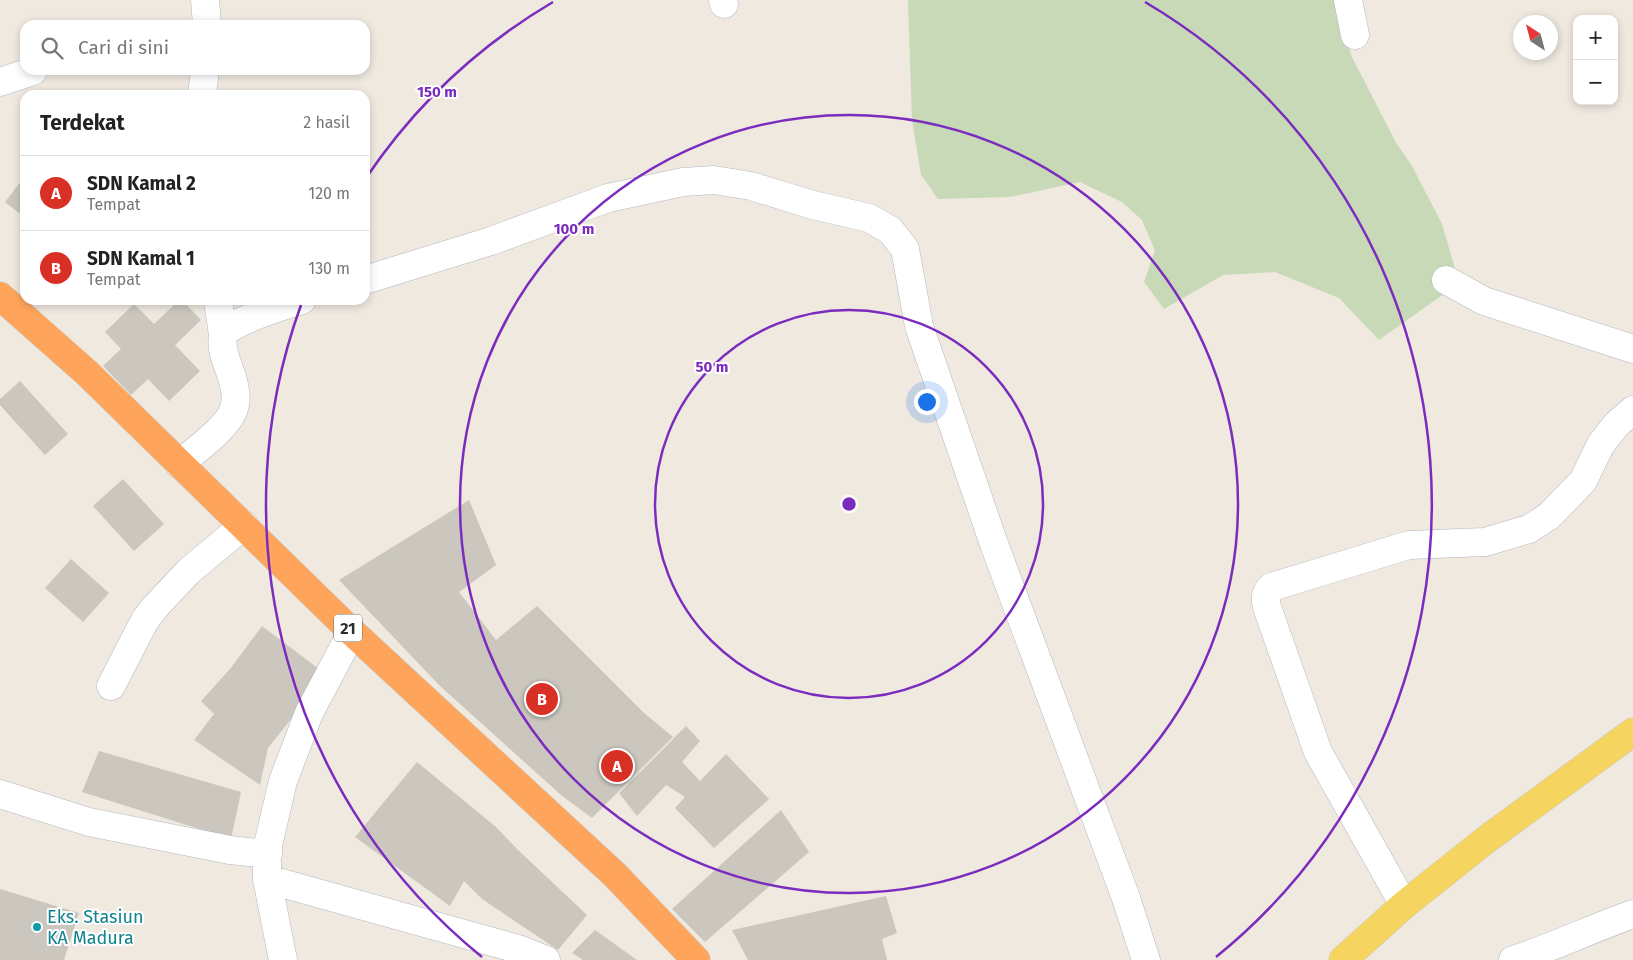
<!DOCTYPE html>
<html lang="id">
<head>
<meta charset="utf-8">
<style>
  body { margin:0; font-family:"Fira Sans",sans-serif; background:#f2f2f2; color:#222 }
  .controls { position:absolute; right:15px; top:15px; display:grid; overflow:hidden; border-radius:10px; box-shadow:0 2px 8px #0003 }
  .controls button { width:45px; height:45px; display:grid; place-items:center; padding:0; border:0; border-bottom:1px solid #e0e0e0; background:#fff; color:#222; font:25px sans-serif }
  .compass { position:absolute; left:1513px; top:15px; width:45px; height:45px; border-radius:50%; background:#fff; box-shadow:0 2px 8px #0003; rotate:324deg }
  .you { position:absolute; left:926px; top:401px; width:18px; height:18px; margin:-12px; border:4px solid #fff; border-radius:50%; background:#1a73e8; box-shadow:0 0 0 8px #1a73e833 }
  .badge { display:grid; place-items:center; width:32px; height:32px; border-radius:50%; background:#d93025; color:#fff; font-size:16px; font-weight:700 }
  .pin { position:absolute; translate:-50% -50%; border:2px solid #fff; box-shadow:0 1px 5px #0006 }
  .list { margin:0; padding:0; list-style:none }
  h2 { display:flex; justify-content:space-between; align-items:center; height:65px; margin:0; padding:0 20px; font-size:21px }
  h2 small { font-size:16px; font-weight:400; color:#767676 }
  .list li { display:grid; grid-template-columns:32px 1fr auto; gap:15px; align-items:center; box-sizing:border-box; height:75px; padding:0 20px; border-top:1px solid #e0e0e0 }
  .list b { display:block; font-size:19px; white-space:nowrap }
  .list p { margin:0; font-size:16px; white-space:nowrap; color:#767676 }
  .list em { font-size:16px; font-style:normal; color:#767676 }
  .icon { flex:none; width:28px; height:28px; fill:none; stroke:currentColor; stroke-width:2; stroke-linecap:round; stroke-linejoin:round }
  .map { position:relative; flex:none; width:1633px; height:960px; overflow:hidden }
  .search { position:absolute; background:#fff; box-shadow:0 2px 8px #0003; left:20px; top:20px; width:350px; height:55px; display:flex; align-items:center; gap:12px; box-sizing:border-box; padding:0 18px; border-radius:15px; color:#767676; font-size:19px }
  .panel { position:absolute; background:#fff; box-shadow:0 2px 8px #0003; left:20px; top:90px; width:350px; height:215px; border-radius:15px }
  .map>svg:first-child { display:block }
</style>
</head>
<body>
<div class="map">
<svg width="1633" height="960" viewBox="0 0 1633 960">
  <rect width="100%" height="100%" fill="#efe9e0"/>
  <!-- cemetery -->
  <path fill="#c7d9b7" d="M908 0H1337L1351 55 1395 141 1412 166 1442 224 1454 265 1455 286 1379 340 1339 298 1275 272 1223 275 1164 309 1144 282 1155 251 1142 220 1122 202 1080 182 1010 197 938 199 921 175 912 120Z"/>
  <!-- building -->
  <path fill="#cbc7be" d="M25 176V218L5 202Z
    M179 300H182L201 320 175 345 200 371 169 401 148 379 131 395 103 366 121 349 105 332 134 304 154 324Z
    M20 381 68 434 45 455 0 405V399Z
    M123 479 164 524 134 551 93 506Z
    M469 500 496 565 459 592 496 640 537 606 643 712 673 737 592 818 561 795 440 686 339 580Z
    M71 559 109 593 83 622 45 588Z
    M262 626 319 669 296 713 268 748 260 785 194 740 214 714 201 701 230 669Z
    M686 726 700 741 682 762 700 781 726 754 769 799 714 848 675 808 685 797 666 785 637 816 619 793Z
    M99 751 241 792 231 839 82 792Z
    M417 762 496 827 517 849 587 915 558 950 482 899 464 881 450 906 355 837Z
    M781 810 809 852 705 942 672 909Z
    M0 889 79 913 64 960H0Z
    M886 896 897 933 882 939 887 960H748L732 930Z
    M595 930 637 960H583L572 953Z"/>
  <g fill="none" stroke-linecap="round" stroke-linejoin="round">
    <defs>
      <path id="minor" d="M205 0 207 25
        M723 0 724 4
        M1348 0 1355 35
        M0 82 33 71
        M202 95 205 70
        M365 280 491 241 608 198 683 182 714 180 751 186 813 205 869 218 890 230 905 249 919 326 994 544 1126 898 1146 960
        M1446 280 1484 301 1633 349
        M218 300 223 335
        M179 464C195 451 226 429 233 411 238 399 235 389 232 377 228 365 220 349 223 336 227 322 287 305 302 300
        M111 686 145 620 156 606 189 571 244 525
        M0 794 89 822 230 850 268 854V845L283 781 309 713 352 632
        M267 863V879L283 960
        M267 879 518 949 546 960
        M1404 905 1318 752 1268 610C1265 601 1264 594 1271 587L1409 545 1485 542 1529 529 1549 516 1583 481 1601 444 1617 424 1633 410
        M1513 960C1554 947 1593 928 1633 914"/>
      <path id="major" d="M1343 960 1404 905 1487 839 1633 732"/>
      <path id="highway" d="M0 296 87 373 352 632 615 875 696 960"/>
    </defs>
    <!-- minor casing -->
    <use href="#minor" stroke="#b3b6c1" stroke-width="29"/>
    <!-- major casing -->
    <use href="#major" stroke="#c8c8c8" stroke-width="29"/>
    <!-- highway casing -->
    <use href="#highway" stroke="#c8c8c8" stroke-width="29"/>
    <!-- minor -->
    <use href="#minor" stroke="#fff" stroke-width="28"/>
    <!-- major -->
    <use href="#major" stroke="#f5d45f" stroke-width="28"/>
    <!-- highway -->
    <use href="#highway" stroke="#ffa55b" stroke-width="28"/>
  </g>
  <!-- distance rings -->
  <g fill="none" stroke="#7b2cbf" stroke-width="2.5">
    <circle cx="849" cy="504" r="194"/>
    <circle cx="849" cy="504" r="389"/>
    <path d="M482 957A583 583 0 0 1 301 305M366 178A583 583 0 0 1 553 2M1145 2A583 583 0 0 1 1216 957"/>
  </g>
  <!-- markers -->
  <circle fill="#0f9aa8" stroke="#fff" stroke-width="2" cx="37" cy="927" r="5"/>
  <g text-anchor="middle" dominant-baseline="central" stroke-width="4" stroke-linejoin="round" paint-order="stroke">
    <!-- shield labels -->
    <rect fill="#fff" stroke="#6c6c6c" stroke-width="1" x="334" y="614.5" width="28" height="27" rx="4"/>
    <g font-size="16" font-weight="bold" fill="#2d2d2d">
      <text x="348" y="628">21</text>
    </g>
    <!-- culture labels -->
    <g font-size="18" fill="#0d838f" stroke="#fff" text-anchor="start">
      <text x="47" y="917">Eks. Stasiun<tspan x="47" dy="21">KA Madura</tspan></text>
    </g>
  </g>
  <circle cx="849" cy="504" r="8" fill="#7b2cbf" stroke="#fff" stroke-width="2.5"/>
  <g font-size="15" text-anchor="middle" font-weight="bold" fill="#7b2cbf" stroke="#fff" stroke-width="4" stroke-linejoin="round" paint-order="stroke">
    <text x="437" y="97">150 m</text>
    <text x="574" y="234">100 m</text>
    <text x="712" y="372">50 m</text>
  </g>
</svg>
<div class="controls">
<button>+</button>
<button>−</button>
</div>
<svg class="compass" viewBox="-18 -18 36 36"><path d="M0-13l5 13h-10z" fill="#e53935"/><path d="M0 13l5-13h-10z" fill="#767676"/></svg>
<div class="you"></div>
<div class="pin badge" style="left:617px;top:766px">A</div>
<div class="pin badge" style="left:542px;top:699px">B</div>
<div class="search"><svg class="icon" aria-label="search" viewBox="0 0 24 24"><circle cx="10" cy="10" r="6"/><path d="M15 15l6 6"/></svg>Cari di sini</div>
<section class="panel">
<h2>Terdekat<small>2 hasil</small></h2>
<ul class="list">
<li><span class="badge">A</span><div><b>SDN Kamal 2</b><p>Tempat</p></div><em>120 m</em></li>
<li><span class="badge">B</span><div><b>SDN Kamal 1</b><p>Tempat</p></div><em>130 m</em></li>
</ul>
</section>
</div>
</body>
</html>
